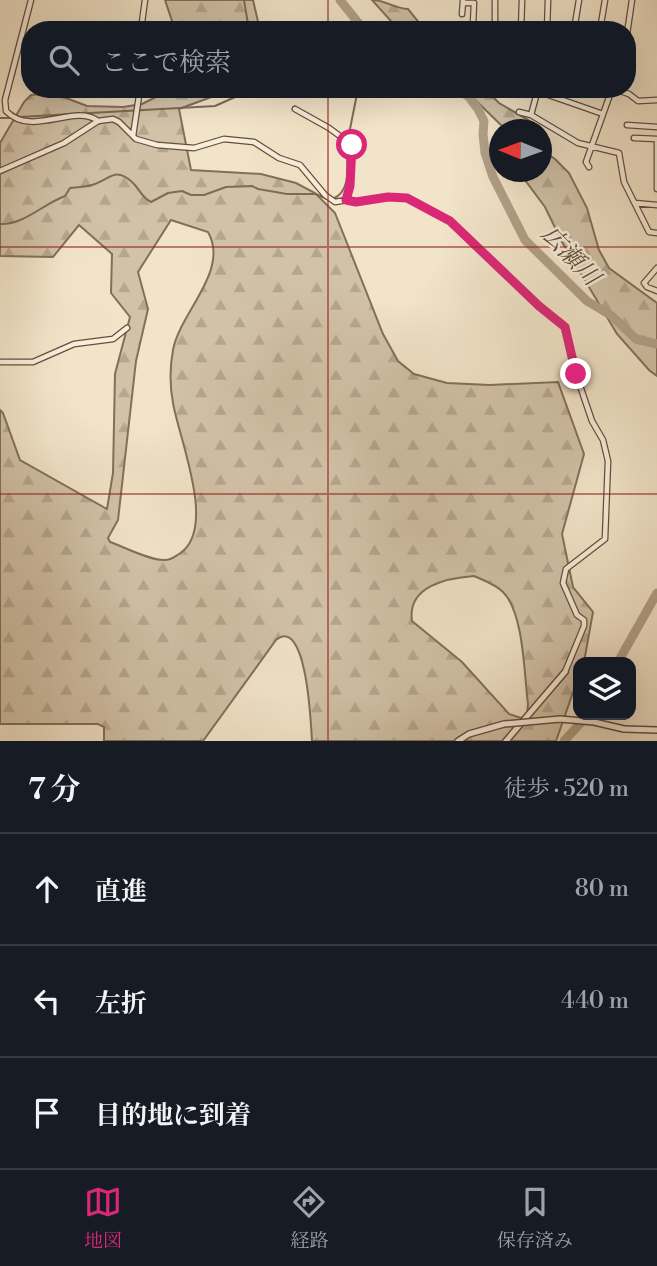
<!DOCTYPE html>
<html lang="ja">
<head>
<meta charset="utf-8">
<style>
  body { margin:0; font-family:"Libre Bodoni","Noto Serif JP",serif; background:#242831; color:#f1f3f6 }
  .controls { position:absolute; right:21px; bottom:21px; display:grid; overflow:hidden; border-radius:14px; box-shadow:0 7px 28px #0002 }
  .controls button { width:63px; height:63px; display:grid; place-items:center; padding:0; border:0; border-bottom:2px solid #363941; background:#171b24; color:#f1f3f6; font:35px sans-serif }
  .compass { position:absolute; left:489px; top:119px; width:63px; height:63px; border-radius:50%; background:#171b24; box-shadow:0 7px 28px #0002; rotate:271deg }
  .stop { position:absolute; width:21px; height:21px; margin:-16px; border:5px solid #db2777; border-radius:50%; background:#fff }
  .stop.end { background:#db2777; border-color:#fff; box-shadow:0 2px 7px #0008 }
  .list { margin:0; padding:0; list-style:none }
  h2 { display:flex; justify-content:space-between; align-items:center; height:91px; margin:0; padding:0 28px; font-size:30px }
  h2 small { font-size:23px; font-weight:400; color:#9ea1a6 }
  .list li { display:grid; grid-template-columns:46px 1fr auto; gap:21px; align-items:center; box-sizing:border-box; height:112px; padding:0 28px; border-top:2px solid #363941 }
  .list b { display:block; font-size:26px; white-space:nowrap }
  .list em { font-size:23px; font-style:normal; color:#9ea1a6 }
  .icon { flex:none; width:38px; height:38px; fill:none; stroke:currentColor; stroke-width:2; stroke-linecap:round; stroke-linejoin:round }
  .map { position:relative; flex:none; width:657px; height:741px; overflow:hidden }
  .search { position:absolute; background:#171b24; box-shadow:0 7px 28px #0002; left:21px; right:21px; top:21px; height:77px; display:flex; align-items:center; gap:18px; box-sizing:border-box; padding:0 24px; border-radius:28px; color:#9ea1a6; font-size:26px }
  .sheet { height:427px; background:#171b24 }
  nav { display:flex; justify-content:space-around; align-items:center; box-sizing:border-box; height:98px; border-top:2px solid #363941; background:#171b24; font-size:19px; color:#9ea1a6 }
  nav a { display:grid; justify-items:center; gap:4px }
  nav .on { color:#db2777 }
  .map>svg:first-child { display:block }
</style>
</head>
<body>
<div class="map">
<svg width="657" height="741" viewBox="0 0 657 741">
  <defs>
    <pattern id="forest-firs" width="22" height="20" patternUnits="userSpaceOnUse" patternTransform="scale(1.75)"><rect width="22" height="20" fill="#d2c2a8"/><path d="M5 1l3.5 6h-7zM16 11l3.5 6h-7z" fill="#b5a68f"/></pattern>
  </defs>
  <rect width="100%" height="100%" fill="#f2e4c9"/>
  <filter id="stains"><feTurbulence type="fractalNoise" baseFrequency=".00286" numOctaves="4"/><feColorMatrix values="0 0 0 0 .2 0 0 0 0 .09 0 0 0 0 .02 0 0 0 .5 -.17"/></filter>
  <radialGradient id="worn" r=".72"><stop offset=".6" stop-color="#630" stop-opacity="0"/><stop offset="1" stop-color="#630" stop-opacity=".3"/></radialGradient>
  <!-- forest -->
  <path fill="url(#forest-firs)" stroke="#846f58" stroke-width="2" fill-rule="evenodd" d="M165 0H253L260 30H175Z
    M372 0C386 0 393 8 408 9L425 30H399Z
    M164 89H233L179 109 191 170 261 174 296 183 315 193 335 213 383 334 398 361 414 374 447 383 490 385 558 382 584 454 562 534 573 587 593 612 584 662H578V678L556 741H312C311 726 307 615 276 640L203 741H104V727L98 724H0V410L3 413 20 460 107 509 113 473 115 374 130 317 111 293 112 254 79 225 53 257 0 256V143L24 102 31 95 53 93 87 106 123 107 142 104 160 95ZM171 220 208 232C230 271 180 312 173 350 170 366 170 387 173 403 179 439 218 530 179 554 174 557 171 560 165 560 151 561 124 547 110 542L108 538 118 520 136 361 148 309 138 272ZM474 576C485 581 495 584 503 592 524 613 524 674 528 704L527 715 524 719 509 714 462 662 412 621C407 586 447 578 474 576Z
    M464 89H485L499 103 535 124 529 129H505Z
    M542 150 555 159 569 173 587 208 599 250 609 268 657 303V376L649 370 617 334 562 242 545 207 519 172H542Z"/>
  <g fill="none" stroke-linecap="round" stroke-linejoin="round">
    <!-- stream -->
    <path stroke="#816b55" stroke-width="2" d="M244 0 249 30
      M19 117 215 106 253 89
      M0 118H13
      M348 139 358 89
      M333 199C353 190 346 164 347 145
      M0 224C24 225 43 204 65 196L70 188C77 187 85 187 92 185 110 180 114 166 132 182 140 189 141 197 151 202L168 193 182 191 191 195H204L226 187 252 186 258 189 287 194H316L327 199"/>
    <!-- river -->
    <path stroke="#b2a088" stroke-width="9" d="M340 0 364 30
      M458 89 469 97 478 109 484 121 483 134 485 153 493 177 525 240 587 301 612 316 636 339 657 344
      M618 662 657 593
      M564 741 588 715"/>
    <defs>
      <path id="minor" d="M31 0 5 100 6 111C32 138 74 103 98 121
        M464 3H474L473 24
        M462 14 463 1
        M141 30 145 0
        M495 30V0
        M521 30 522 0
        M547 30 548 0
        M574 30 579 0
        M600 30 605 0
        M627 34 632 0
        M538 89 531 115 578 143 619 153 624 182 649 232 657 233
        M614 89 629 94 638 101 657 100
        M537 91 603 114
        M295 109 329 128 352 145 350 186 347 200
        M519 112 531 115
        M627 125 657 127
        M133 136 140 89
        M634 138 657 139
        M657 139V189
        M589 167 586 162 612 89
        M0 171 64 143 98 121 113 119 119 122 136 139 157 145 194 148 224 139 254 142 279 158 300 165 325 195 335 202 347 200 356 202 388 197 407 198 450 221 539 306 565 327 576 374 592 421 603 440 608 461 605 539 566 569 563 583 577 615 584 620V626L565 672
        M635 203 657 205
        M657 268 644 283 647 287 657 291
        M0 362H33L74 344 113 339 127 328"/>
      <path id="tertiary" d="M624 729 657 730
        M458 741 469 734 504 724
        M506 741 565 672"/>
    </defs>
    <!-- minor casing -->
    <use href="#minor" stroke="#664e39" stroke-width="7"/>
    <!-- tertiary casing -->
    <use href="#tertiary" stroke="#664e39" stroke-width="8"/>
    <!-- minor -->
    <use href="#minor" stroke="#f7eddc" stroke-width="4.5"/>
    <!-- tertiary -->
    <use href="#tertiary" stroke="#f7eddc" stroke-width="5"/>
    <defs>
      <path id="tertiary-bridge" d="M504 724 560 719 594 722 624 729"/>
    </defs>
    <!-- tertiary-bridge casing -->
    <use href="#tertiary-bridge" stroke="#664e39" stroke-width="8" stroke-linecap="butt"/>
    <!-- tertiary-bridge -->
    <use href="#tertiary-bridge" stroke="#f7eddc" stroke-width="5"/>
  </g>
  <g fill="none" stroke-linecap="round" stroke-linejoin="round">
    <!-- route -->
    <path stroke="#db2777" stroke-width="9" d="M352 145 350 186 346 200 356 202 388 197 407 198 450 221 539 306 565 327 576 374"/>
  </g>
  <!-- grid -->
  <path fill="none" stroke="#8f2418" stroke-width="2" stroke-opacity="0.55" d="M328 0V30M328 89V741M0 247H657M0 494H657"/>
  <g text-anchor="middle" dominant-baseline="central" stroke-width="5" stroke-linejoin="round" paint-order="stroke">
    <!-- water labels -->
    <g font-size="24" font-style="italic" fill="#624a35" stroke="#f7eddc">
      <text transform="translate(570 256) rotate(46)">広瀬川</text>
    </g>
  </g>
  <rect width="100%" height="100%" filter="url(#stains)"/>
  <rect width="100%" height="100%" fill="url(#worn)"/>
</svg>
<div class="controls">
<button><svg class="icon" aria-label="layers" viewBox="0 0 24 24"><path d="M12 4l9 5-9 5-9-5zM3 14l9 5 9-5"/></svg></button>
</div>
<svg class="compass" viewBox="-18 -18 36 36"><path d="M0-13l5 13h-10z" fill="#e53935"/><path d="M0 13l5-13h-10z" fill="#9ea1a6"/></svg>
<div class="stop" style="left:352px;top:145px"></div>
<div class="stop end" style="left:576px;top:374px"></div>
<div class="search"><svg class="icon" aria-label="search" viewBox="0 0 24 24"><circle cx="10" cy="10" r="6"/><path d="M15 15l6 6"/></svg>ここで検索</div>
</div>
<section class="sheet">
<h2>7 分<small>徒歩 · 520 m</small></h2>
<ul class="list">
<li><svg class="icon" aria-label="ahead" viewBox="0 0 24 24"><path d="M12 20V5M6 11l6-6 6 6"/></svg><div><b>直進</b></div><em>80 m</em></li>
<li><svg class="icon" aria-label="left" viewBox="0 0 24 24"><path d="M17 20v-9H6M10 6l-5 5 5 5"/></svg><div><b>左折</b></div><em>440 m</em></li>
<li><svg class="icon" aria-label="arrive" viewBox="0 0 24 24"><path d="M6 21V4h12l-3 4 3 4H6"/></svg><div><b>目的地に到着</b></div></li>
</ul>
</section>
<nav>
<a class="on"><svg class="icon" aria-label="map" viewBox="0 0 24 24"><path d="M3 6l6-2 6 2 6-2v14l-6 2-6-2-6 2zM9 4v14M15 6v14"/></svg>地図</a>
<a><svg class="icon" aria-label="directions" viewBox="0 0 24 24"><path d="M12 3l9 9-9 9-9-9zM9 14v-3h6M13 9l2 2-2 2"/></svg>経路</a>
<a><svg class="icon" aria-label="saved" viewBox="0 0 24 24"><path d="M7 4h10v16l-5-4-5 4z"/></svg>保存済み</a>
</nav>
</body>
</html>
